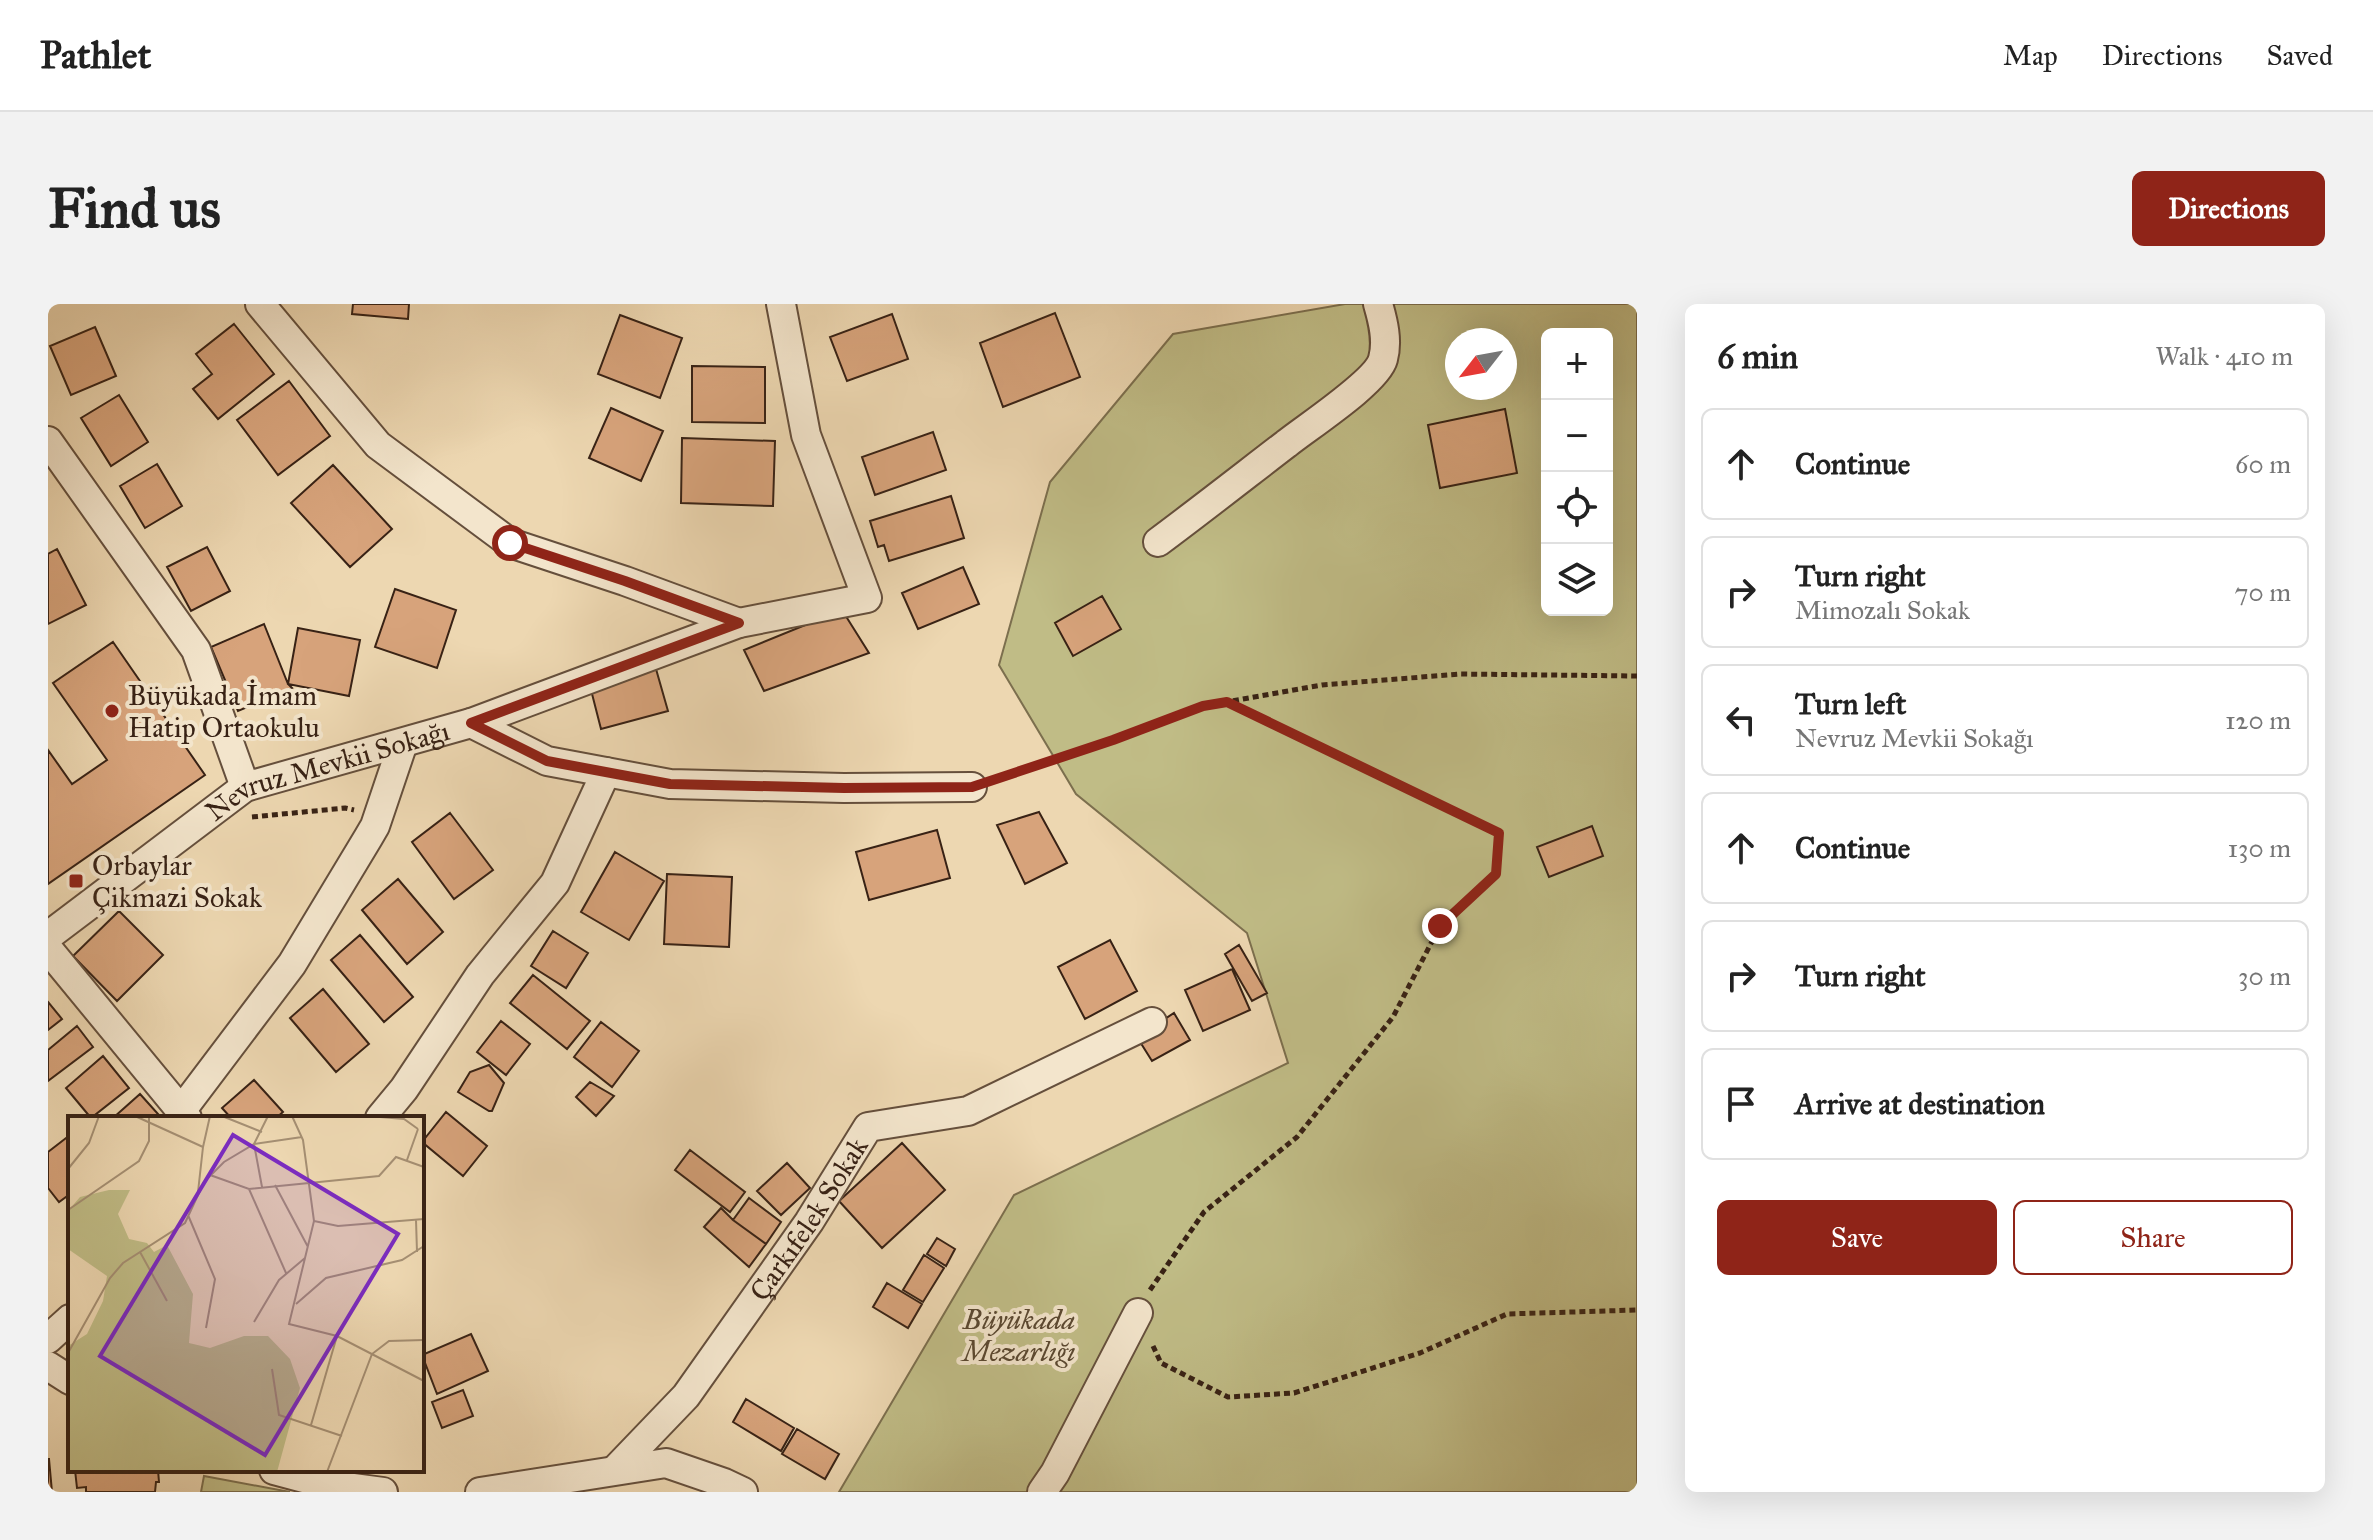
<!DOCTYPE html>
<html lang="en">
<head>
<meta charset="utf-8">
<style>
  body { margin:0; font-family:"IM FELL Great Primer",serif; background:#f2f2f2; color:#222 }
  .controls { position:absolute; right:24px; top:24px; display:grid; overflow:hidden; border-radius:12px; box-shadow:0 8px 32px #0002 }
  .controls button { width:72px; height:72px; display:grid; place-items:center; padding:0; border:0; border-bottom:2px solid #e0e0e0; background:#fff; color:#222; font:40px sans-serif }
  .compass { position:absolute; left:1397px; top:24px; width:72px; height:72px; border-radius:50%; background:#fff; box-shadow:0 8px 32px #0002; rotate:239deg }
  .stop { position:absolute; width:24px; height:24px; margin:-18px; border:6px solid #8f2418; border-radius:50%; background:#fff }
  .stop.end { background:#8f2418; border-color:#fff; box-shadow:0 2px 8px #0008 }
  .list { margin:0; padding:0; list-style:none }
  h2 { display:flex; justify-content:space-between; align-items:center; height:104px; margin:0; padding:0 32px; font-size:34px }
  h2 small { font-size:26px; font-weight:400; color:#767676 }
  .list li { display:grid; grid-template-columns:52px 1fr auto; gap:24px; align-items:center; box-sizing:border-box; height:112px; margin:0 16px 16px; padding:0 16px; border:2px solid #e0e0e0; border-radius:12px }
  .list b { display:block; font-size:30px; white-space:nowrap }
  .list p { margin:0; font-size:26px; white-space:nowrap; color:#767676 }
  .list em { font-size:26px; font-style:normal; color:#767676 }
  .actions { display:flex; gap:16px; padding:24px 32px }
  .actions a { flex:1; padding:18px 0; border:2px solid #8f2418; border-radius:12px; text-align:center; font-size:28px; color:#8f2418 }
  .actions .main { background:#8f2418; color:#fff }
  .icon { flex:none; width:44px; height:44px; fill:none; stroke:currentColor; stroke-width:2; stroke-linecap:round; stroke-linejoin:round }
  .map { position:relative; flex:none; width:1589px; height:1188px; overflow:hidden; border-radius:12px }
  header { display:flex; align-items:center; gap:48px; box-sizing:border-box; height:112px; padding:0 40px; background:#fff; border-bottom:2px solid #e0e0e0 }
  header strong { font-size:38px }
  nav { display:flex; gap:44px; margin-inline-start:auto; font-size:28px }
  .intro { display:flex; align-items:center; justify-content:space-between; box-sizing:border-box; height:192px; padding:0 48px }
  h1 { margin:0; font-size:56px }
  .button { padding:20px 36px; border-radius:12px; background:#8f2418; color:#fff; font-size:28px; font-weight:700 }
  main { display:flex; gap:48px; padding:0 48px }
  aside { flex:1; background:#fff; border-radius:12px; box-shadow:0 8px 32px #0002 }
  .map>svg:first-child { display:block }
</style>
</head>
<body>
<header>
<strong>Pathlet</strong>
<nav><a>Map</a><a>Directions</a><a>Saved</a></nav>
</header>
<div class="intro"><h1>Find us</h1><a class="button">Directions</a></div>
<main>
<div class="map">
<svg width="1589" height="1188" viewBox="0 0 1589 1188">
  <rect width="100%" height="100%" fill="#edd7b1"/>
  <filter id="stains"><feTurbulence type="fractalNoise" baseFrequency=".0025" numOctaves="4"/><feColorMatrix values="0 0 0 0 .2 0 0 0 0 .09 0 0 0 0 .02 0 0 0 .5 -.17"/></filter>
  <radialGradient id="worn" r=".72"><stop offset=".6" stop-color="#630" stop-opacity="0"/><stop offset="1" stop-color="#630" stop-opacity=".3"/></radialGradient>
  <!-- green -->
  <path fill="#c0bc86" stroke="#7c6f4e" stroke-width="2" fill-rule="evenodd" d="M1297 0H1589V1188H791L966 891 1240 759 1199 629 1028 490 951 361 1002 178 1125 30ZM1499 30H1559V306H1499ZM1409 36H1457V84H1409Z
    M156 1172 242 1188H153Z"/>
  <!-- building -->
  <path fill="#d7a37b" stroke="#382215" stroke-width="2" d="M305 0H361L360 15 304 10Z
    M1007 9 1032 73 955 103 932 39Z
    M844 10 860 55 799 77 782 33Z
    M572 11 634 34 612 94 550 70Z
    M186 20 226 70 170 115 145 85 164 70 148 50Z
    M47 23 68 72 23 91 2 42Z
    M644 62 717 63V119L644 118Z
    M241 77 282 132 230 171 189 116Z
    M71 91 100 138 63 162 33 114Z
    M563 104 615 127 593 177 541 154Z
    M1457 105 1469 169 1392 184 1380 121Z
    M885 128 898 166 827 191 814 153Z
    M634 134 727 137 725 202 633 199Z
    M109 160 134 202 97 224 72 182Z
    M285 161 344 225 302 263 243 199Z
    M903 192 916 234 841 257 836 241 830 243 822 217Z
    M159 243 182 287 143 307 119 263Z
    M9 245 38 301 0 320V250Z
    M915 263 931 300 870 325 854 289Z
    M347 285 408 306 389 364 327 343Z
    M1054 292 1073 325 1025 352 1007 319Z
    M794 306 821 349 716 387 696 346Z
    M216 320 240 380 244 384 190 407 163 343Z
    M250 324 312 336 301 392 240 380Z
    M65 338 157 471 0 580V446L24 480 59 456 5 379Z
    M608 365 620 407 553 425 542 382Z
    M991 508 1019 559 977 580 949 521Z
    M402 509 445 566 406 595 364 538Z
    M1544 522 1555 552 1501 573 1489 543Z
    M889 526 902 574 821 596 808 548Z
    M567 548 616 577 581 636 533 608Z
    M619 570 684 573 681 643 616 640Z
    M350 575 395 628 359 660 314 606Z
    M71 607 115 651 69 697 25 652Z
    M505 627 540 649 518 684 483 662Z
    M312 631 365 693 336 718 283 656Z
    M1062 636 1089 687 1037 715 1010 663Z
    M1191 641 1219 689 1204 697 1177 650Z
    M1184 665 1202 706 1155 727 1137 686Z
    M485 671 542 717 519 745 462 699Z
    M275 685 321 740 288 768 242 714Z
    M0 698 14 715 0 726Z
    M1126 709 1142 736 1104 757 1089 733Z
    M453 717 482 740 458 771 429 748Z
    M553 718 591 747 564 783 526 753Z
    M29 722 45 743 0 777V746Z
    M55 752 81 784 43 814 18 784Z
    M441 761 456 779 444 807H441L410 788 422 768Z
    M206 776 235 808 228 814H183L174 804Z
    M542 778 566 792 548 812 528 793Z
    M92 790 110 810 106 814H65Z
    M398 808 439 842 415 872 374 838Z
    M22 831V890L11 898 0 884V848Z
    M854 839 897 886 834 944 791 897Z
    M642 846 697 888 682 908 627 866Z
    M739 859 762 884 733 911 709 887Z
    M701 894 733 918 718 940 685 916Z
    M673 904 685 916 718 940 701 963 656 923Z
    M889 934 907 945 898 962 879 950Z
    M876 951 896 964 875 998 855 986Z
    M839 979 874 1000 860 1024 825 1003Z
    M423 1030 440 1067 389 1090 374 1051Z
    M415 1086 425 1112 394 1124 384 1098Z
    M698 1095 746 1124 733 1147 685 1118Z
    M749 1125 791 1150 777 1175 734 1150Z
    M0 1155H1L4 1188H0Z
    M27 1166H110L111 1178H108L107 1188H38V1183L29 1184Z"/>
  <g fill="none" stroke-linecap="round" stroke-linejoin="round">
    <defs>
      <g id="street">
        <path d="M212 0 330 141 462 239 577 277 691 319"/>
        <path d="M0 137 148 346 197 483"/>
        <path d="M1110 238C1153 206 1195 173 1238 140 1259 123 1329 78 1335 55 1340 37 1335 17 1330 0"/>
        <path d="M423 419 691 319 819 294 758 131 733 0"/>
        <path id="s1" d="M0 632 197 483 423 419 499 457 622 480 796 484 924 483"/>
        <path d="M0 645 139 814"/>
        <path d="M133 807 244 660 320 534 327 522 355 439"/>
        <path d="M332 814 356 785 432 671 507 579 558 468"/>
        <path d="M0 1035 22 1015"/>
        <path d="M0 1062 22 1076"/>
        <path d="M226 1166 282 1181 335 1188"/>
        <path id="s2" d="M567 1166 638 1092 761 918 820 823 920 807 1104 718"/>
        <path d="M432 1188 618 1159 676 1179 695 1188"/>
        <path d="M994 1188 1007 1169 1090 1009"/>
      </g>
    </defs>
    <!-- street casing -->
    <use href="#street" stroke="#654f3c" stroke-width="32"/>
    <!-- path -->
    <path stroke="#382215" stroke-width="5" stroke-dasharray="6 4" stroke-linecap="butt" d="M948 475 1065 436 1155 402 1274 381 1412 370 1589 372
      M204 513 297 504 306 506
      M1102 986 1156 908 1249 833 1345 713 1392 622 1448 570 1451 529 1179 398
      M1105 1042 1113 1059 1180 1093 1246 1089 1372 1049 1459 1010 1589 1006"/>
    <!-- street -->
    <use href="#street" stroke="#f3e5cc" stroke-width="28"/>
  </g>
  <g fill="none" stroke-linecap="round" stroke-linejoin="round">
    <!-- route -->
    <path stroke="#8f2418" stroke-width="10" d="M462 239 577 277 691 319 423 419 499 457 622 480 796 484 924 483 1065 436 1155 402 1179 398 1451 529 1448 570 1392 622"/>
  </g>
  <!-- markers -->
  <g fill="#8f2418" stroke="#f3e5cc" stroke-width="3">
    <circle cx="64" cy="407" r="8"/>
    <rect x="20" y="569" width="16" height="16" rx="4"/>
  </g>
  <g text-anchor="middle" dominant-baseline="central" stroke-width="8" stroke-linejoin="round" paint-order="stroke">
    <!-- poi labels -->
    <g font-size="28" fill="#382215" stroke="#f3e5cc" text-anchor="start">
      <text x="80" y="391">Büyükada İmam<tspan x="80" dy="32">Hatip Ortaokulu</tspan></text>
      <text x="44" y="561">Orbaylar<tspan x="44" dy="32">Çikmazi Sokak</tspan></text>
    </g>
    <!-- street labels -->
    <g font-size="28" fill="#382215" stroke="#f3e5cc">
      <text stroke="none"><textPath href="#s1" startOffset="330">Nevruz Mevkii Sokağı</textPath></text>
      <text stroke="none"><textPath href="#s2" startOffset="318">Çarkıfelek Sokak</textPath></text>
    </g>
    <!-- park labels -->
    <g font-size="28" font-style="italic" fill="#5a4831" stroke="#f3e5cc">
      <text x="971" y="1015">Büyükada<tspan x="971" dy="32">Mezarlığı</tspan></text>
    </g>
  </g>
  <!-- overview -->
  <g transform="translate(20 812)">
    <rect width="356" height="356" fill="#edd7b1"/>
    <path d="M41 74H62L50 98 61 123 79 127 86 136 99 129 125 178 121 227 142 232 176 220H200L222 243 232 272 209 356H0V230L19 218 35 185 39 160 0 133V95L12 81Z" fill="#c0bc86"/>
    <path fill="none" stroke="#a58f73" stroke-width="2" d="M67 0 135 31 142 0M154 0 194 16M300 0 336 3 350 13M339 44 350 13M0 53 21 27 31 0M142 59 181 73 311 60 328 41 356 51M207 69 240 131M194 71 186 28 234 21M181 73 218 157M130 76 135 31M0 94 71 45 81 25V0M120 99 147 163 138 212M348 104 349 136M246 105 270 110 356 103M72 136 99 185M237 142 221 208 269 220 356 265M228 188 258 162 334 144 356 130M186 206 211 164 237 142 246 105 235 24 224 0M0 237 42 162 55 147 117 107 136 66 156 46 186 28 200 0M204 253 211 299 274 320M243 309 269 220M259 356 304 238 321 225 356 224"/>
    <path fill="#7b2cbf" fill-opacity="0.15" stroke="#7b2cbf" stroke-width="4" d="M165 19 330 118 197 339 32 240Z"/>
    <rect width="356" height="356" fill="none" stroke="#382215" stroke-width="4"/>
  </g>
  <rect width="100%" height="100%" filter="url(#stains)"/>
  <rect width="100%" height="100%" fill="url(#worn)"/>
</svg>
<div class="controls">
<button>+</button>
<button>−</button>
<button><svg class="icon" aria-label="locate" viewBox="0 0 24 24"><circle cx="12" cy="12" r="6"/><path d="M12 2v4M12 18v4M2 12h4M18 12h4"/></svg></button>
<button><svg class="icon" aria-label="layers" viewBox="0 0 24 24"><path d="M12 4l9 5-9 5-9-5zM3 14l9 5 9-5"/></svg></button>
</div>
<svg class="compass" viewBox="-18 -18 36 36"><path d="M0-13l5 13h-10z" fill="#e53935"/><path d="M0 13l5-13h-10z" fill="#767676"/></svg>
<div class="stop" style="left:462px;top:239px"></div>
<div class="stop end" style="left:1392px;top:622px"></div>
</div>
<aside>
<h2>6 min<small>Walk · 410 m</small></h2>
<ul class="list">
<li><svg class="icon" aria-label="ahead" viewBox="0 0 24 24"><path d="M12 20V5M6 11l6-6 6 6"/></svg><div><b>Continue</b></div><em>60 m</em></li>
<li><svg class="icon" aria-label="right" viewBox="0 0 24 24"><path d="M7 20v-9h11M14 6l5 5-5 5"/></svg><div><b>Turn right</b><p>Mimozalı Sokak</p></div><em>70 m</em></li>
<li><svg class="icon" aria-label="left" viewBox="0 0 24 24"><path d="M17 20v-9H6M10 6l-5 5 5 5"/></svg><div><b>Turn left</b><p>Nevruz Mevkii Sokağı</p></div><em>120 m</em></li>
<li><svg class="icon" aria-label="ahead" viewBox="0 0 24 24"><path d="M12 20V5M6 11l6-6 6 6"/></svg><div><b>Continue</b></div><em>130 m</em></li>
<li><svg class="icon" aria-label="right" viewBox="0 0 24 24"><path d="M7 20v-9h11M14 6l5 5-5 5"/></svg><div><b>Turn right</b></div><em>30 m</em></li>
<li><svg class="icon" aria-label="arrive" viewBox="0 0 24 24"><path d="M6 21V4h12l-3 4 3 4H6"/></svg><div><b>Arrive at destination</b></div></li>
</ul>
<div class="actions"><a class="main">Save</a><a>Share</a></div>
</aside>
</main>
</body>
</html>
